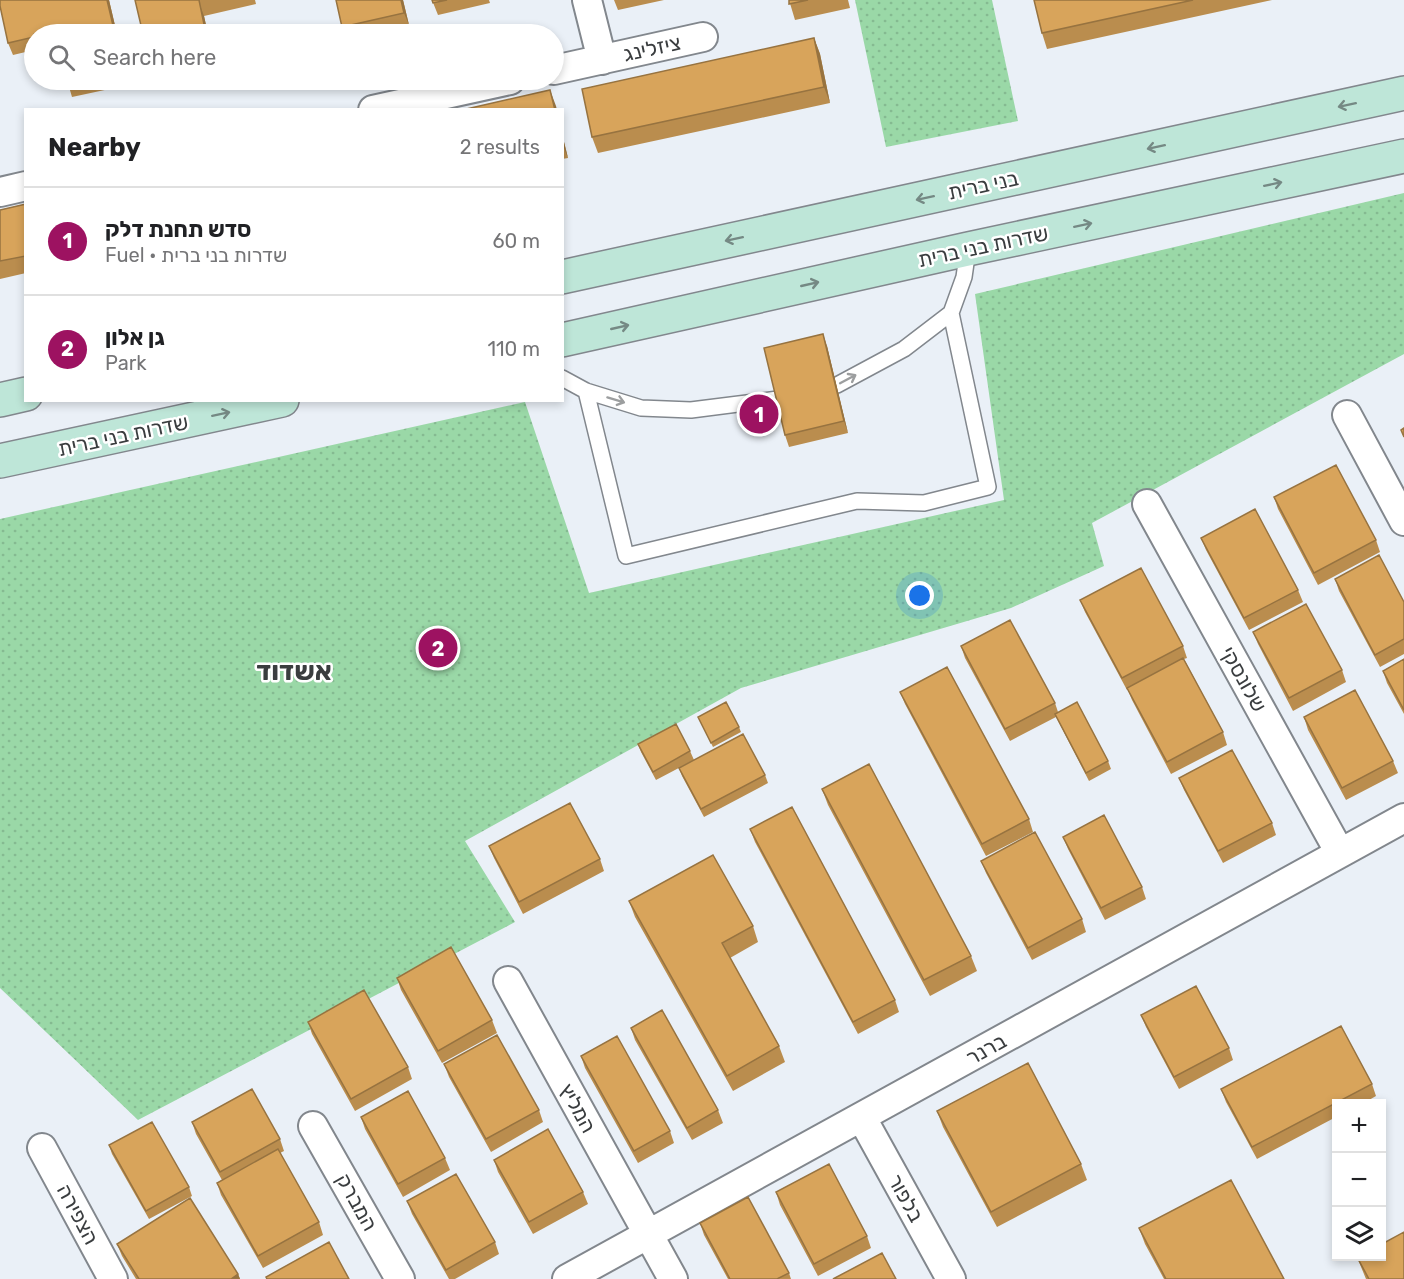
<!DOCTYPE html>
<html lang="en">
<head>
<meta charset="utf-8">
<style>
  body { margin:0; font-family:Rubik,"Noto Sans Hebrew",sans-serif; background:#f2f2f2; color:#202124 }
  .controls { position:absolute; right:18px; bottom:18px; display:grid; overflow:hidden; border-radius:0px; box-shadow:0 3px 9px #0003 }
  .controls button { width:54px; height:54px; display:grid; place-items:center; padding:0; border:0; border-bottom:2px solid #e0e0e0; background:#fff; color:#202124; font:30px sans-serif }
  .you { position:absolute; left:920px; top:596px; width:21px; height:21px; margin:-15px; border:4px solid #fff; border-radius:50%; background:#1a73e8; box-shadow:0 0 0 9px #1a73e833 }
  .badge { display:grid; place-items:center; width:39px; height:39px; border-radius:50%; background:#9d1261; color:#fff; font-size:20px; font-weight:700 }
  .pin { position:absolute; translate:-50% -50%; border:3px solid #fff; box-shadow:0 2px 6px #0006 }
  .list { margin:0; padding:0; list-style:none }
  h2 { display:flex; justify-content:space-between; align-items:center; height:78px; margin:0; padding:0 24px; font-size:26px }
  h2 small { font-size:20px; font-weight:400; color:#757577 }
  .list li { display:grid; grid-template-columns:39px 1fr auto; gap:18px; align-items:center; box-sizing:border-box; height:108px; padding:0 24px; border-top:2px solid #e0e0e0 }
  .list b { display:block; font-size:22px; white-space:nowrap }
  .list p { margin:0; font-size:20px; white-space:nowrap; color:#757577 }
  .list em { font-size:20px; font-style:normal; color:#757577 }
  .icon { flex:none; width:33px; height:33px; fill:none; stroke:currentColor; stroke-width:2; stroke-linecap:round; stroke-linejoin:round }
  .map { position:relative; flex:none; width:1404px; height:1279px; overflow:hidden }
  .search { position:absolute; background:#fff; box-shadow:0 3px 9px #0003; left:24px; top:24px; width:540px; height:66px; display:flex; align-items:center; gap:15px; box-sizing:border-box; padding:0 21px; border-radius:33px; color:#757577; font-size:22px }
  .panel { position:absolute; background:#fff; box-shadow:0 3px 9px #0003; left:24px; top:108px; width:540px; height:294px; border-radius:0px }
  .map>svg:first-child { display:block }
</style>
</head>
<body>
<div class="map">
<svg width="1404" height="1279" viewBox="0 0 1404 1279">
  <defs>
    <pattern id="park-dots" width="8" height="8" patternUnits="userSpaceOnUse" patternTransform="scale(1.5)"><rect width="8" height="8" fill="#9ad8a7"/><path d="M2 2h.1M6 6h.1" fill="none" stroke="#85ba91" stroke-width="1.8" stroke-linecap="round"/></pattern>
  </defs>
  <rect width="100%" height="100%" fill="#eaf0f7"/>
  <!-- park -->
  <path fill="url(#park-dots)" d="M855 0H992L1018 121 886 147Z
    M1404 193V354L1092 523 1104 566 1011 608 741 688 465 841 515 922 138 1120 0 988V519L525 402 589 593 1004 500 975 294Z"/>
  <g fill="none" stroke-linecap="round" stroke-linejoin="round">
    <defs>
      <path id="lane" d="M562 378 586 391 641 408 691 410 778 399 795 395
        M819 389 837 385 904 349 951 313 964 277 968 249
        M586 391 626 556 857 501 924 503 988 487 951 313"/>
      <path id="street" d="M587 0 602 60
        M554 70 703 37
        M373 110 510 80
        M0 192 26 186
        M1347 415 1404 521
        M1147 504 1340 853
        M508 981 673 1279
        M862 1118 951 1279
        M313 1126 400 1279
        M42 1148 113 1279
        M567 1279 1404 818"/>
      <path id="secondary" d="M562 277 1404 93
        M562 340 968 249 1404 156
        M0 400 26 394
        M0 461 282 400"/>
    </defs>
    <!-- lane casing -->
    <use href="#lane" stroke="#82878d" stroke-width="18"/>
    <!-- street casing -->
    <use href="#street" stroke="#82878d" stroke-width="32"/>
    <!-- secondary casing -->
    <use href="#secondary" stroke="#82878d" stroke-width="36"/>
    <!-- lane -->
    <use href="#lane" stroke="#fff" stroke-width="15"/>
    <!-- street -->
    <use href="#street" stroke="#fff" stroke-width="28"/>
    <!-- secondary -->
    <use href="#secondary" stroke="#bee6d8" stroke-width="33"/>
  </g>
  <!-- wall -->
  <path fill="#ba8d4e" d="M0 0H109L117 34H34V50L13 55 8 43Z
    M135 0H255L256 4 204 16 208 34H143Z
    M336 0H403L409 25 366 34H344L342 27Z
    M432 0H489L490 3 438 15Z
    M614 0H664L618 10Z
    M789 0H848L850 8 795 20Z
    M1034 0H1272L1047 49 1042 33Z
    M814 38 820 54 830 103 598 153 592 137Z
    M67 80H127L128 85 72 97Z
    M562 134 568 158 562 159Z
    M26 204V273L0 279V210Z
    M827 346 848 433 789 447 785 435Z
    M1274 497 1376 540 1380 552 1318 585 1278 509Z
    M1201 538 1298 590 1303 602 1249 630 1206 550Z
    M1335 579 1404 602V654L1380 667 1339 591Z
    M1080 600 1183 646 1187 658 1184 659 1223 732 1227 745 1171 774 1132 700 1128 690H1127L1085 612Z
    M1253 632 1342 670 1346 682 1293 711 1258 644Z
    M961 646 1055 703 1058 712 1108 761 1111 769 1089 781 1056 717 1010 741 965 658Z
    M1404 659V714L1387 683 1383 671Z
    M900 692 1029 819 1033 832 986 856 905 704Z
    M698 717 739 727 741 732 713 747Z
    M1304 717 1393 761 1398 773 1346 800 1308 730Z
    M638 744 690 751 694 760 656 780 641 752Z
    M679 768 765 775 768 783 704 817 682 776Z
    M1179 778 1272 823 1276 835 1223 863 1184 790Z
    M822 789 971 956 977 971 930 996 828 805Z
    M750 829 895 1000 899 1012 858 1034 755 842Z
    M1063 837 1142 887 1146 899 1105 920 1068 849Z
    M489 846 600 859 604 871 523 914 494 858Z
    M981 861 1082 919 1086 932 1032 960 986 873Z
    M629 901 753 926 758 942 730 958 779 1046 785 1062 733 1091 635 917Z
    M397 978 492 1020 497 1033 442 1063 401 990Z
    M1141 1015 1229 1048 1233 1060 1179 1089 1146 1027Z
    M308 1022 408 1067 412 1079 355 1111 312 1034Z
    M631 1028 718 1110 723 1123 692 1140 635 1040Z
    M581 1056 670 1131 674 1143 638 1163 585 1068Z
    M444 1064 539 1110 543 1122 491 1152 449 1077Z
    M1372 1084 1376 1096 1362 1104H1336V1117L1257 1159 1226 1102 1221 1089Z
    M937 1111 1081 1164 1087 1180 997 1227 943 1127Z
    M361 1117 445 1158 450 1170 403 1197 365 1129Z
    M192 1122 280 1139 284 1151 280 1153 319 1222 323 1235 263 1268 221 1195 217 1183 222 1180 196 1134Z
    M109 1145 189 1187 192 1196 149 1219 112 1154Z
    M494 1160 583 1192 588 1204 533 1234 498 1172Z
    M776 1192 867 1236 871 1248 818 1276 780 1205Z
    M407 1201 495 1242 499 1254 455 1279H449L412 1214Z
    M700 1223 789 1273 791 1279H728L704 1235Z
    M1139 1228 1284 1279H1164L1145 1244Z
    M117 1244 238 1274 240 1279H136L122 1256Z
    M1357 1257 1404 1279H1366Z"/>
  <!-- shaded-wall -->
  <path fill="#977340" d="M107 0H109L117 34H115Z
    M198 0 204 16 208 34H206Z
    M401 0H403L409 25 404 13Z
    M814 38 820 54 830 103 824 87Z
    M550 90 556 106 557 110H555Z
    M562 134 568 158 562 143Z
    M823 334 827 346 848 433 844 421Z
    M238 1274 240 1279H231Z"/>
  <!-- building -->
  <path fill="#d8a45b" stroke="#977340" stroke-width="1.5" d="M0 0H107L115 34H57L56 32 46 34H34V37L8 43 0 6Z
    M135 0H199L206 34H143Z
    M336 0H401L404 13 342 27Z
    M432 0H447L433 3Z
    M789 0H808L789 4Z
    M1034 0H1193L1042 33Z
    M814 38 824 87 592 137 582 89Z
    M67 80H93L68 85Z
    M550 90 555 110H462Z
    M26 204V256L0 261V210Z
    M823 334 844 421 785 435 764 348Z
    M1404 428V437L1401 430Z
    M1336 465 1376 540 1314 573 1274 497Z
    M1255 509 1298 590 1244 618 1201 538Z
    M1379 555 1404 602V639L1375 655 1335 579Z
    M1141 568 1183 646 1122 678 1080 600Z
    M1306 604 1342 670 1289 698 1253 632Z
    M1010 620 1055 703 1005 729 961 646Z
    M1183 658 1223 732 1167 762 1127 688Z
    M1404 659V710L1383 671Z
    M947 667 1029 819 982 844 900 692Z
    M1355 690 1393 761 1342 788 1304 717Z
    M726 702 739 727 711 743 698 717Z
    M1077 702 1108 761 1086 773 1055 714Z
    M676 724 690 751 653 772 638 744Z
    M743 734 765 775 701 809 679 768Z
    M1232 750 1272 823 1218 851 1179 778Z
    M869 764 971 956 924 980 822 789Z
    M570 803 600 859 519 902 489 846Z
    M792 807 895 1000 853 1022 750 829Z
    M1104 815 1142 887 1101 908 1063 837Z
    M1035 832 1082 919 1028 948 981 861Z
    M713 855 753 926 722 943 779 1046 727 1076 629 901Z
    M451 947 492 1020 438 1051 397 978Z
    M1196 986 1229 1048 1174 1077 1141 1015Z
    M364 990 408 1067 351 1099 308 1022Z
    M662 1010 718 1110 687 1128 631 1028Z
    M1341 1026 1372 1084 1252 1147 1221 1089Z
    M497 1035 539 1110 486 1139 444 1064Z
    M617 1036 670 1131 634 1151 581 1056Z
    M1028 1063 1081 1164 991 1212 937 1111Z
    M252 1089 280 1139 220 1172 192 1122Z
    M408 1091 445 1158 398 1184 361 1117Z
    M152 1122 189 1187 146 1211 109 1145Z
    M548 1129 583 1192 529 1222 494 1160Z
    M278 1149 319 1222 258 1256 217 1183Z
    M829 1164 867 1236 814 1264 776 1192Z
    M456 1174 495 1242 446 1270 407 1201Z
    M1231 1180 1284 1279H1166L1139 1228Z
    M748 1197 789 1273 777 1279H730L700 1223Z
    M190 1198 238 1274 231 1279H139L117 1244Z
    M1404 1232V1279H1369L1357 1257H1382V1244Z
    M329 1242 349 1279H267L266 1277Z
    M882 1253 896 1279H833Z"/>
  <!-- one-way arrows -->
  <defs><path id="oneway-shaft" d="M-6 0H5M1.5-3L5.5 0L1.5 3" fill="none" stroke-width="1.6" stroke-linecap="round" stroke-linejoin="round" transform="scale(1.5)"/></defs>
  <g stroke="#758984">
    <use href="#oneway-shaft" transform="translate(1347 105) rotate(168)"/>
    <use href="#oneway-shaft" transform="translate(1156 147) rotate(168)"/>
    <use href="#oneway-shaft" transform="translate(1273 184) rotate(-12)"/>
    <use href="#oneway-shaft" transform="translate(925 198) rotate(168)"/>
    <use href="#oneway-shaft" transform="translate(1083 225) rotate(-12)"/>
    <use href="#oneway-shaft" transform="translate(734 239) rotate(168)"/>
    <use href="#oneway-shaft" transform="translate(810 284) rotate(-13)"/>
    <use href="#oneway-shaft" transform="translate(620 327) rotate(-13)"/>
    <use href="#oneway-shaft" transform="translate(221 414) rotate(-12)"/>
  </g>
  <g stroke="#9c9e9f">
    <use href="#oneway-shaft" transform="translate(848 379) rotate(-28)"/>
    <use href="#oneway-shaft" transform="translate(616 400) rotate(17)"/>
  </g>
  <g text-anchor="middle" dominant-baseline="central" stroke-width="5" stroke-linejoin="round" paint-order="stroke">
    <!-- street labels -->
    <g font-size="21" fill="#3a3d3f" stroke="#fff">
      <text transform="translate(652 48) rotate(-12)">ציזלינג</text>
      <text transform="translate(983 185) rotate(-12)">בני ברית</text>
      <text transform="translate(983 246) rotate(-12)">שדרות בני ברית</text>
      <text transform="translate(123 435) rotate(-12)">שדרות בני ברית</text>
      <text transform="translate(1244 679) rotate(61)">שלונסקי</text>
      <text transform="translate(986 1049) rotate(-29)">ברנר</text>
      <text transform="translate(578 1108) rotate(61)">המליץ</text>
      <text transform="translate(906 1198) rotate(61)">בלפור</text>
      <text transform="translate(357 1202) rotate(61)">המברק</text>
      <text transform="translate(78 1214) rotate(62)">הצפירה</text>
    </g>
    <!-- district labels -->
    <g font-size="27" font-weight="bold" fill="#3a3d3f" stroke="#fff">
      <text x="294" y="671">אשדוד</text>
    </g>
  </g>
</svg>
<div class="controls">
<button>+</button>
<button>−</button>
<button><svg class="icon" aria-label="layers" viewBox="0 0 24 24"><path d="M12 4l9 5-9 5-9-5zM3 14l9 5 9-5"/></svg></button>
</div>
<div class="you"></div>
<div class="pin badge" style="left:759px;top:414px">1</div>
<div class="pin badge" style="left:438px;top:648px">2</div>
<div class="search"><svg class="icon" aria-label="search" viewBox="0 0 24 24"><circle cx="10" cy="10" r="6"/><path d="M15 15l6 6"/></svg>Search here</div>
<section class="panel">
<h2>Nearby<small>2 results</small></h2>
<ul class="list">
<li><span class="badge">1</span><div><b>סדש תחנת דלק</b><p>Fuel · שדרות בני ברית</p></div><em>60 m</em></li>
<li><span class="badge">2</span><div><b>גן אלון</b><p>Park</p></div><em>110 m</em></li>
</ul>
</section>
</div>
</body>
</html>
